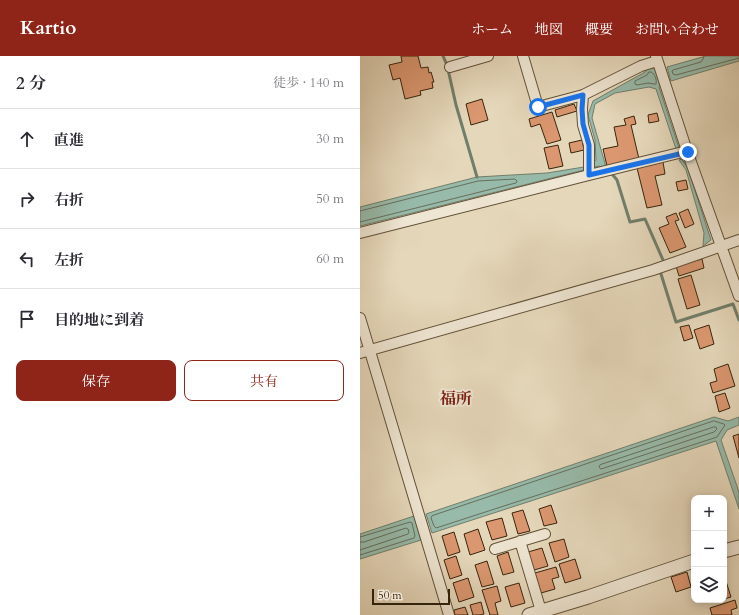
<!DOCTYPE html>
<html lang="ja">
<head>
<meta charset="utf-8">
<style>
  body { margin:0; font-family:Cardo,"Noto Serif JP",serif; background:#f2f2f3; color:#2b2b33 }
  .controls { position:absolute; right:12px; bottom:12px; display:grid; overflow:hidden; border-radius:8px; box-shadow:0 2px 10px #0003 }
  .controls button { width:36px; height:36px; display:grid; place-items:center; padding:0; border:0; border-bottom:1px solid #e1e1e2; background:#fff; color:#2b2b33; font:20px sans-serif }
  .scale { position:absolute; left:12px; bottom:10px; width:78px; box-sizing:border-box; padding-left:4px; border:2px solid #37240c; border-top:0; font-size:11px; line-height:14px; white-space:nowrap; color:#37240c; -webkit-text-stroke:3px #eee5d2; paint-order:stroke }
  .stop { position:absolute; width:12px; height:12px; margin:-9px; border:3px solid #1a73e8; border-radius:50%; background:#fff }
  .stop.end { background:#1a73e8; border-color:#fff; box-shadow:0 1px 4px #0008 }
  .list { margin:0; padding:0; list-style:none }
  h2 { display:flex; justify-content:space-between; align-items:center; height:52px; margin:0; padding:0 16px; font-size:17px }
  h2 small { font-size:13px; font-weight:400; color:#7c7c81 }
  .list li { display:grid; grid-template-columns:26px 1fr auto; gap:12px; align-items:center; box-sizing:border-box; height:60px; padding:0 16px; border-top:1px solid #e1e1e2 }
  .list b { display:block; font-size:15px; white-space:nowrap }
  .list em { font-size:13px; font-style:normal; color:#7c7c81 }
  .actions { display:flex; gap:8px; padding:12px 16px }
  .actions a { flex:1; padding:9px 0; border:1px solid #8f2418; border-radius:8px; text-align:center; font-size:14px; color:#8f2418 }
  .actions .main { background:#8f2418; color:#fff }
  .icon { flex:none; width:22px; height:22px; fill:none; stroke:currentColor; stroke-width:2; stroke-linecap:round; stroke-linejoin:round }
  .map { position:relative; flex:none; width:379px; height:559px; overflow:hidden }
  header { display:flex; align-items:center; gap:24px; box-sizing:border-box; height:56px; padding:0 20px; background:#8f2418; color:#fff }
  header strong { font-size:19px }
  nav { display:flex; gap:22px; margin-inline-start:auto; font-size:14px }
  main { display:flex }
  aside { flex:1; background:#fff }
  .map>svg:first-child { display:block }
</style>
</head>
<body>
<header>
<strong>Kartio</strong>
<nav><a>ホーム</a><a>地図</a><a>概要</a><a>お問い合わせ</a></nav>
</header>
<main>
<aside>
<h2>2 分<small>徒歩 · 140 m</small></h2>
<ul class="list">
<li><svg class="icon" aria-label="ahead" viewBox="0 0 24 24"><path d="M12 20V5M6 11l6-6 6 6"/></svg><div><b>直進</b></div><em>30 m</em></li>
<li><svg class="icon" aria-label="right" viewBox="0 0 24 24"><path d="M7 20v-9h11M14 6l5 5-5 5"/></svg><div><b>右折</b></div><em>50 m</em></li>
<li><svg class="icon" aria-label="left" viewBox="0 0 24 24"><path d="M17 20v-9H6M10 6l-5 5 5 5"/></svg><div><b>左折</b></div><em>60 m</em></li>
<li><svg class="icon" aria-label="arrive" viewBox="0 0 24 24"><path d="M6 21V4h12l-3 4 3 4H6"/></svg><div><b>目的地に到着</b></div></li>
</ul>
<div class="actions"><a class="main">保存</a><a>共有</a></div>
</aside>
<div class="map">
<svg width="379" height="559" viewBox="0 0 379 559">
  <rect width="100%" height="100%" fill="#e5d7ba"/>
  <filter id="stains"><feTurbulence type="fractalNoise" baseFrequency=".005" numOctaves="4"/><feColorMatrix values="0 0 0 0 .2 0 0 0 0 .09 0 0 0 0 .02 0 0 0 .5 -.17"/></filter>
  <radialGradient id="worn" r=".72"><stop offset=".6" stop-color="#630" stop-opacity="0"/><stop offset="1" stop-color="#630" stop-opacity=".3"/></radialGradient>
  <!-- water -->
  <path fill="#97baaa" stroke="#717e6b" d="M346 0H379V5L311 25 307 11Z
    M292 11 297 15 301 27 299 31 320 95 317 96 296 33 289 31 255 37 235 48 232 62 246 111 242 112 239 110 230 112V109L236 104 235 84 228 59 233 45 285 16 287 12Z
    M322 103 328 113 351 184 343 190 344 177 326 114 319 104Z
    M224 111V114L0 170V151L117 121 187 117Z
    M354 361 368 365 379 361V369L367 374 361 384 379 436V453L356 385 72 477 66 458Z
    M54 460 61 484 0 503V478Z"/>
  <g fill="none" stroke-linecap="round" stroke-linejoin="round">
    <!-- shore -->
    <path stroke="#676f5b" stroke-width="1" d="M344 0 343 3 341 6 313 14 312 15 313 18 316 19 379 2
      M289 16H291C295 18 297 24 296 28H294L288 27 277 29 275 28V25L287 19Z
      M0 155 118 125 155 123 157 125 156 127 0 166
      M354 365 364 368 365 369 357 381 354 382 76 472 74 470 71 462 72 460Z
      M354 371H356L357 373 354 376 241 413 239 411 240 409Z
      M0 481 50 466 52 467 55 480 54 482 0 499
      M0 486H4L46 472 48 473 49 476 48 478 0 494"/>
    <!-- stream -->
    <path stroke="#717e6b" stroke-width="3" d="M83 0 87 9 96 49 117 121
      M252 118 257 124 270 166 285 163 303 204
      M301 218 316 266 373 248 379 264"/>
  </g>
  <!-- building -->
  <path fill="#db9770" stroke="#37240c" d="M41 0H58L61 12 68 11 69 17 71 16 74 26H72L73 32 60 35 61 39 45 43 40 22 33 24 29 9 42 6Z
    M122 43 128 64 111 69 106 48Z
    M214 48 217 55 197 61 195 54Z
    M192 56 201 84 187 88 180 68 171 71 169 63Z
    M297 57 299 65 289 67 288 59Z
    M274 60 276 68 271 69 279 103 247 110 243 93 258 90 254 71 266 69 264 63Z
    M222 84 224 94 211 97 209 87Z
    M198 89 203 110 189 113 184 92Z
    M303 106 305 118 295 120 302 149 287 152 277 112Z
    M326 124 328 133 318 135 316 126Z
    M328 153 334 168 325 172 319 157Z
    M316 157 319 164 315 165 326 191 310 197 299 172 309 168 306 161Z
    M342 203 344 212 319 220 316 210Z
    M331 219 340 249 327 253 318 223Z
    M329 269 333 282 324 285 320 271Z
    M349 269 354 288 340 293 334 274Z
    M368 308 375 330 353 337 350 327 357 325 354 313Z
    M365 337 370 352 359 356 355 340Z
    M379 378V402L373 380Z
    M191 449 197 467 184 470 179 453Z
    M163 454 170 475 158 478 152 457Z
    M142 462 147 480 132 484 126 466Z
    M118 473 125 494 110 499 104 478Z
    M94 476 100 496 88 500 82 480Z
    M204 483 209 501 195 506 189 487Z
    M182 492 188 510 174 514 168 496Z
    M148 496 154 516 143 519 137 500Z
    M96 500 102 519 90 523 84 504Z
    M215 503 221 522 205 527 199 508Z
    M127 505 134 528 122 531 115 509Z
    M196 511 199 521 192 523 195 533 181 537 175 517Z
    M327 516 331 531 316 536 311 521Z
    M364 519 371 541 364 543Z
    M108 522 114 541 99 546 93 527Z
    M159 527 165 547 151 551 145 531Z
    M137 530 141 545 135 547 138 559H130L122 534Z
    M375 544 377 552 371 554 372 559H352L350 552Z
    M121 546 124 558 120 559H113L110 549Z
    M105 551 108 559H95L94 554Z"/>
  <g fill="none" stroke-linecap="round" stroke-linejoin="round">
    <defs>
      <path id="minor" d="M163 0 178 51 223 39 281 10 297 5
        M296 0 327 95 379 240
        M90 11 128 0
        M223 39 222 53 223 69 229 89V119
        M0 177 229 119 327 95
        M0 262 89 559
        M0 297 293 214 379 184
        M160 485 181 555
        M135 493 185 478"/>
      <path id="tertiary" d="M364 495 379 491
        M169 559 228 541 334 505"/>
    </defs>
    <!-- minor casing -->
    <use href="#minor" stroke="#625138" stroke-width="12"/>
    <!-- tertiary casing -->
    <use href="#tertiary" stroke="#625138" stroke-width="15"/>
    <!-- minor -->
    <use href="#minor" stroke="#eee5d2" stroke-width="10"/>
    <!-- tertiary -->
    <use href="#tertiary" stroke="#eee5d2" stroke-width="13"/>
  </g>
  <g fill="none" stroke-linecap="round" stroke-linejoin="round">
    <!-- route -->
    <path stroke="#1a73e8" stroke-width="5" d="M178 51 223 39 222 53 223 68 229 89V119L328 96"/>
  </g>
  <g text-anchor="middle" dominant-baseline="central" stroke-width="4" stroke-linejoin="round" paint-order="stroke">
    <!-- neighbourhood labels -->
    <g font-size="16" font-weight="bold" fill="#7a1f14" stroke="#eee5d2">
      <text x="96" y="343">福所</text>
    </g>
  </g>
  <rect width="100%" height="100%" filter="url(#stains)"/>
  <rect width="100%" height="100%" fill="url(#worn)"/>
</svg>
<div class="controls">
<button>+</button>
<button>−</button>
<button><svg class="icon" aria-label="layers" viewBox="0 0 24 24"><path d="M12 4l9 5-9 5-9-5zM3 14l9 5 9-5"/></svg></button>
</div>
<div class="scale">50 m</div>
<div class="stop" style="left:178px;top:51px"></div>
<div class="stop end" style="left:328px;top:96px"></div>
</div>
</main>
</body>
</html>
